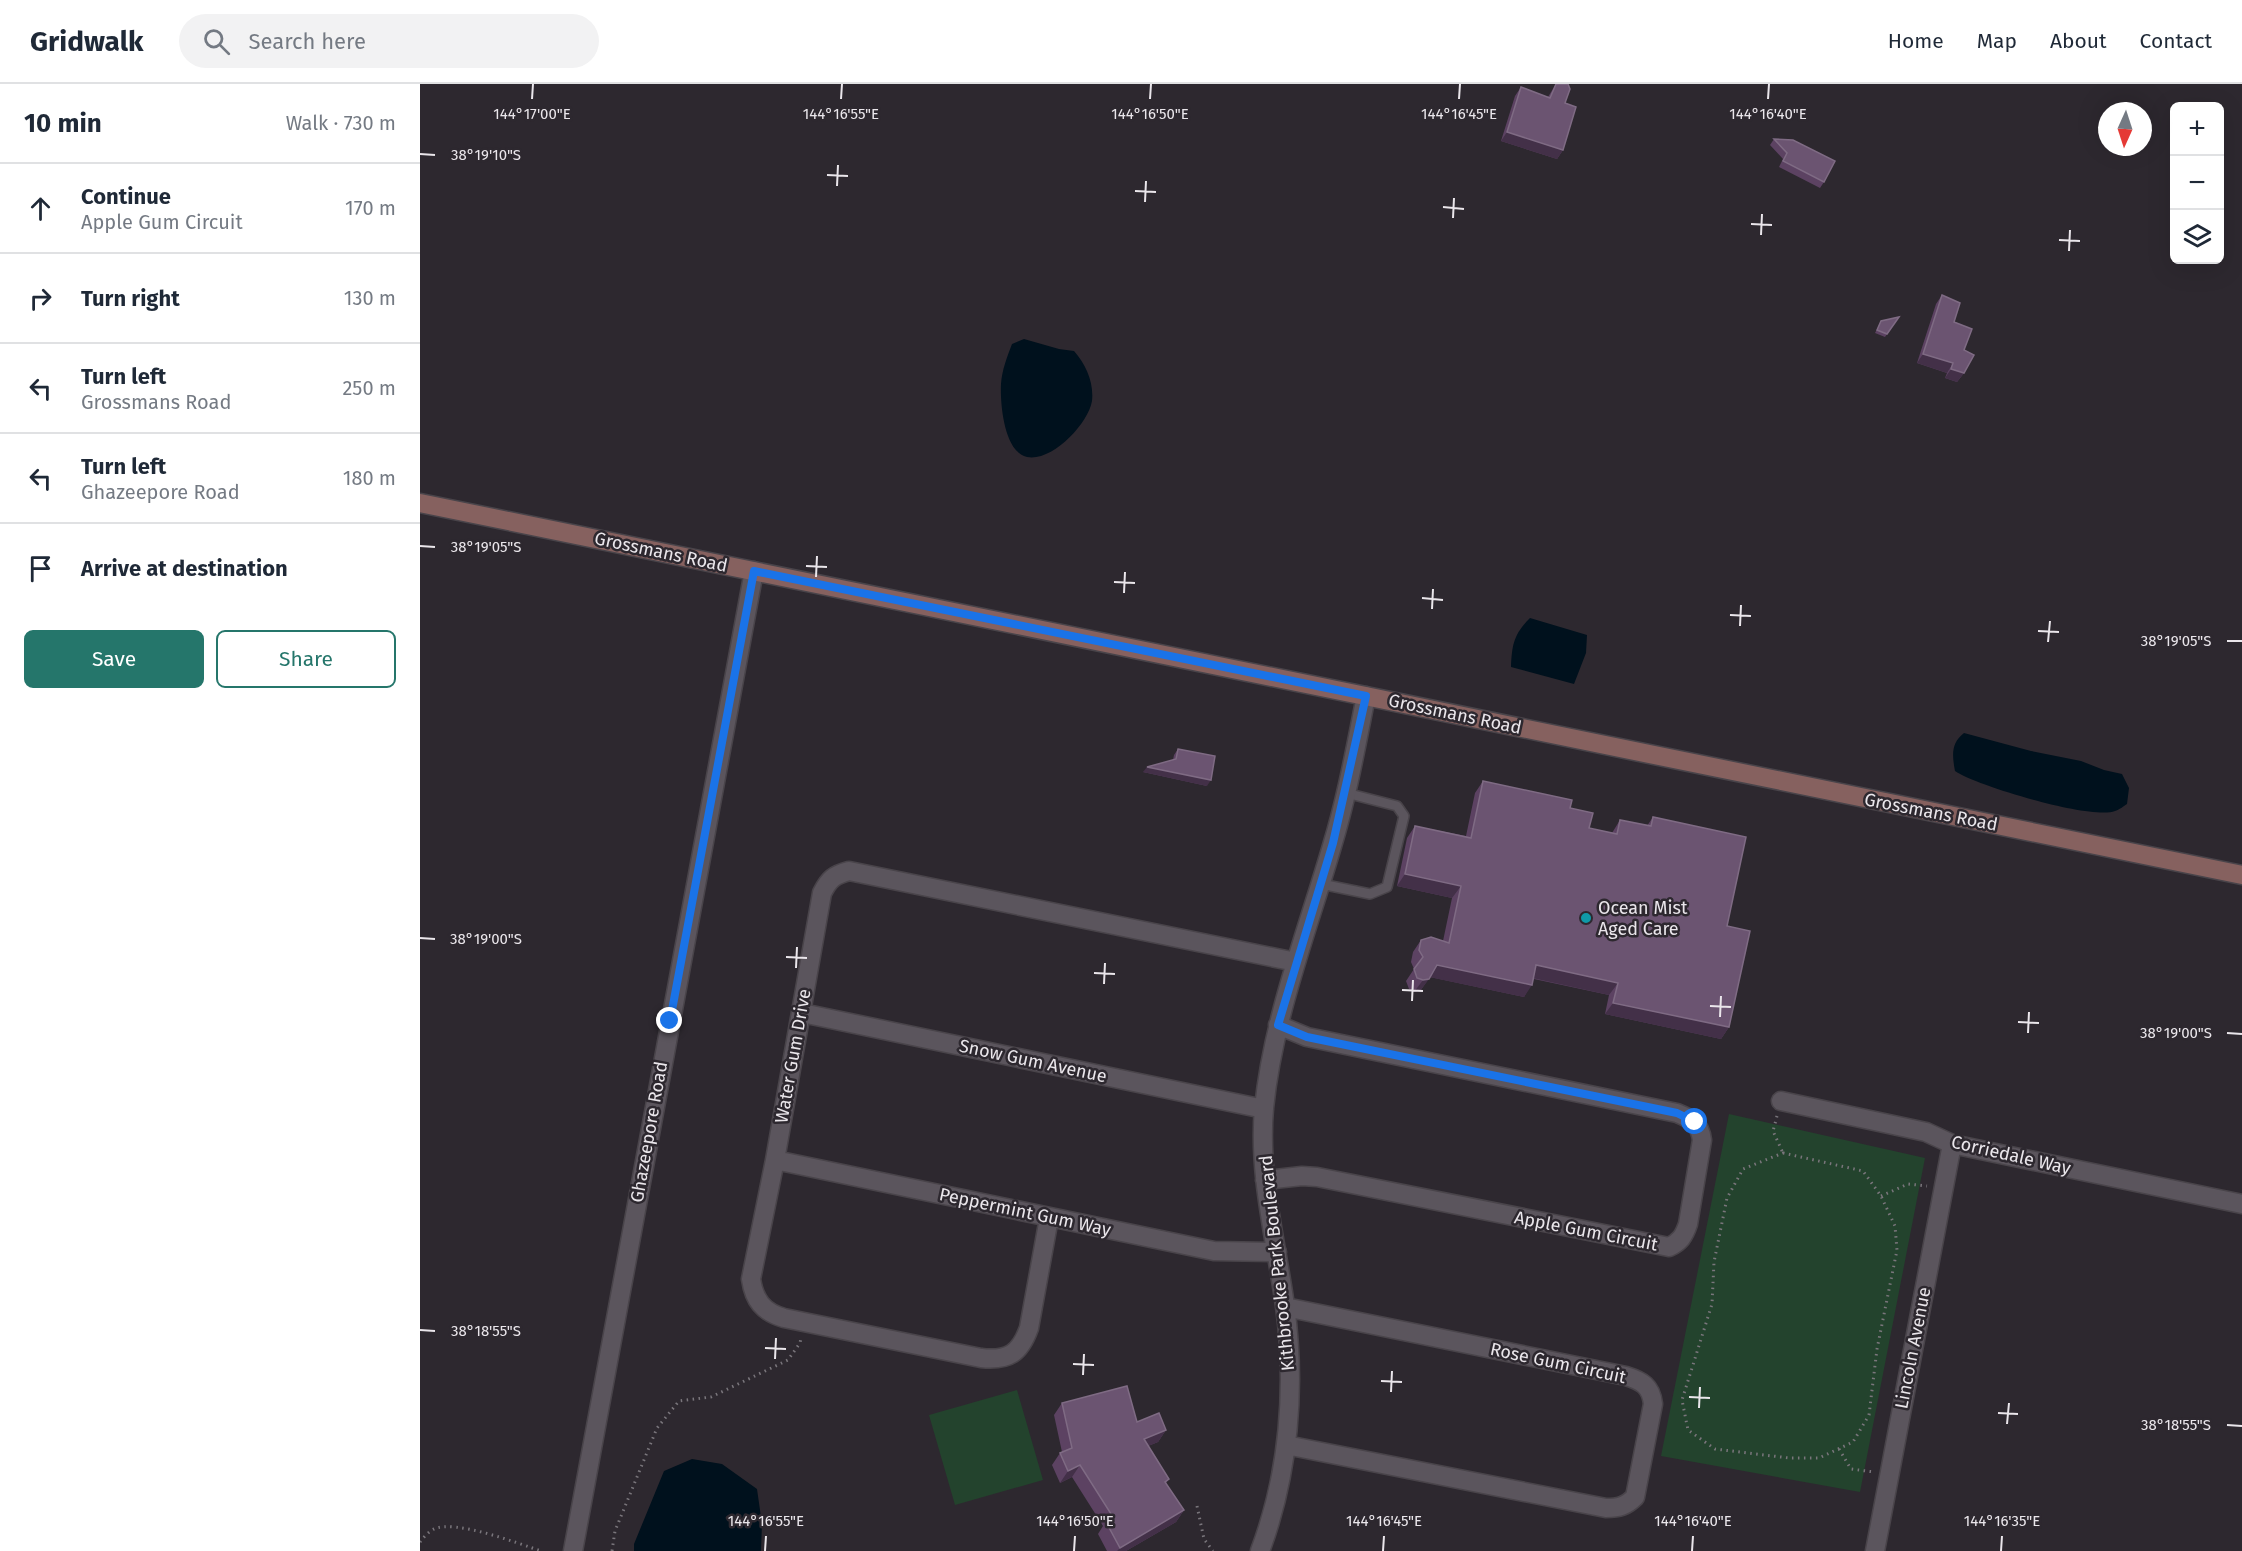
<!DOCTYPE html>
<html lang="en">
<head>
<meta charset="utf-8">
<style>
  body { margin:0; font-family:"Fira Sans",sans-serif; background:#f2f2f3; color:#1f2937 }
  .controls { position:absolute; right:18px; top:18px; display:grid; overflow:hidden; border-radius:9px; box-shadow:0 6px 24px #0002 }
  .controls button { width:54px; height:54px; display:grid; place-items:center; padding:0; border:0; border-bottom:2px solid #e0e1e3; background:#fff; color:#1f2937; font:30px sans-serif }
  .compass { position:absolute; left:1678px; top:18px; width:54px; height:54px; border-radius:50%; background:#fff; box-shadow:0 6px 24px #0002; rotate:183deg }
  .stop { position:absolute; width:18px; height:18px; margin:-14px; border:4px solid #1a73e8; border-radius:50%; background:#fff }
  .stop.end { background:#1a73e8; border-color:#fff; box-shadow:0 2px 6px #0008 }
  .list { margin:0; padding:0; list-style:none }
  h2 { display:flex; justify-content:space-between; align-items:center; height:78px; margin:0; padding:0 24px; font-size:26px }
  h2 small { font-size:20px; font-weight:400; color:#747a83 }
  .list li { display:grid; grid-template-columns:39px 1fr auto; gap:18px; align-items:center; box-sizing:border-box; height:90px; padding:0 24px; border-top:2px solid #e0e1e3 }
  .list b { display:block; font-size:22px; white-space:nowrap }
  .list p { margin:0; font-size:20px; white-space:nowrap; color:#747a83 }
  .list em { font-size:20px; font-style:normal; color:#747a83 }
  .actions { display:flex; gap:12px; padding:18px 24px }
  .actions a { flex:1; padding:14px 0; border:2px solid #25766b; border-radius:9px; text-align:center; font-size:21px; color:#25766b }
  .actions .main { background:#25766b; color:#fff }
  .icon { flex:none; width:33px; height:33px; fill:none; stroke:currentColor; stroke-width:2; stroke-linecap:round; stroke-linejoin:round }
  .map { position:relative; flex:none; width:1822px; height:1467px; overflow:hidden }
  header { display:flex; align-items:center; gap:36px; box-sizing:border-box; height:84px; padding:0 30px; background:#fff; border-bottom:2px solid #e0e1e3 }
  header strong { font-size:28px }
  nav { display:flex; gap:33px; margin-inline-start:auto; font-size:21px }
  .search { width:420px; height:54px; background:#f2f2f3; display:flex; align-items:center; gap:15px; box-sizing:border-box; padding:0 21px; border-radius:33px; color:#747a83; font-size:22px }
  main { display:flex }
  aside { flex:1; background:#fff }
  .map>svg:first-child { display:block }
</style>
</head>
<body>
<header>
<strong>Gridwalk</strong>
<div class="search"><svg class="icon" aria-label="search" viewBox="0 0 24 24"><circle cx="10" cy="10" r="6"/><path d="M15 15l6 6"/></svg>Search here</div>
<nav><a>Home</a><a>Map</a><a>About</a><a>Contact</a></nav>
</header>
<main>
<aside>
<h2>10 min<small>Walk · 730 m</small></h2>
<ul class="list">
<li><svg class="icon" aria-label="ahead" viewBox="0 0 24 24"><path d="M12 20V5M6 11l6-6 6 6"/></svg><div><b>Continue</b><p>Apple Gum Circuit</p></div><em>170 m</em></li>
<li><svg class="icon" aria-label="right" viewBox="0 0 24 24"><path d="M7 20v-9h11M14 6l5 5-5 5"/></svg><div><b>Turn right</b></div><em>130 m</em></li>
<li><svg class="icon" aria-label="left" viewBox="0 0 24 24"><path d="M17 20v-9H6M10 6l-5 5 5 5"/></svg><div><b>Turn left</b><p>Grossmans Road</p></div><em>250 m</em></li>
<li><svg class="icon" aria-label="left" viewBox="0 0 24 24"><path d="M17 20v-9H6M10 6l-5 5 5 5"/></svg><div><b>Turn left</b><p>Ghazeepore Road</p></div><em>180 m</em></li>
<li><svg class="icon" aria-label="arrive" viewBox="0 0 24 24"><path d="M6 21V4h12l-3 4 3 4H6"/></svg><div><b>Arrive at destination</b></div></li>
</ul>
<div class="actions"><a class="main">Save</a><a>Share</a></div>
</aside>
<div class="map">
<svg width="1822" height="1467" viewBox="0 0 1822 1467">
  <rect width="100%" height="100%" fill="#2d282f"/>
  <!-- green -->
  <path fill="#23432d" d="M1309 1030 1505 1074 1440 1408 1241 1372Z
    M597 1306 623 1396 535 1421 509 1331Z"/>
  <!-- water -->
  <path fill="#00111d" d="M604 255 639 265 654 267C666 281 674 298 672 317 668 340 632 378 607 373 584 368 580 319 581 300 582 286 587 273 592 260Z
    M1110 534 1167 551 1166 569 1154 600 1091 583C1092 560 1094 550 1110 534Z
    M1544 649 1611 667 1661 677 1684 686 1702 690 1709 704 1707 720C1704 722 1699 726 1695 727 1671 736 1557 702 1535 687 1532 671 1531 659 1544 649Z
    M272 1375 302 1380 337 1405 342 1440 341 1467H214V1460L244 1387Z"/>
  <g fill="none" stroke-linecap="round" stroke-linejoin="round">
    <defs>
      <path id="lane" d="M901 800 950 810 967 803 984 732 977 722 926 709"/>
      <path id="street" d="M382 929 844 1025
        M1361 1017 1506 1048 1532 1060 1822 1120
        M355 1076 794 1167 857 1168
        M845 1096 882 1092 897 1093 1249 1163C1260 1158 1264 1152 1268 1140L1282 1056C1280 1040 1272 1035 1257 1029L887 953 858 941
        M629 1134 609 1244C600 1269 589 1277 561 1274L364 1234C343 1228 334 1216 331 1195L355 1076 402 809C409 795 414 791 429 787L876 878
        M865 1223 1206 1292C1222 1297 1231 1302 1233 1320L1215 1413C1206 1422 1199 1424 1186 1424L866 1361
        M153 1467 334 487
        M840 1467C869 1390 876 1303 865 1222 856 1156 838 1091 844 1024 853 934 887 848 912 762 927 713 936 662 946 612
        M1455 1467 1532 1060"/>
      <path id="secondary" d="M0 419 1822 791"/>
    </defs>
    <!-- lane casing -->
    <use href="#lane" stroke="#49444a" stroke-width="12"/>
    <!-- street casing -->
    <use href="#street" stroke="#49444a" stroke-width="21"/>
    <!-- secondary casing -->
    <use href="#secondary" stroke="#49444a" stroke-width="21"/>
    <!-- path -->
    <path stroke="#7a767c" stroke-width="3" stroke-dasharray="1.5 4.5" stroke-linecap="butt" d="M1357 1032 1353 1047 1363 1069
      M1363 1069 1443 1087 1461 1112 1475 1142 1477 1166 1457 1265 1449 1331 1433 1358 1399 1374H1369L1295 1365 1268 1346 1262 1316 1292 1220 1294 1178 1307 1114 1323 1085Z
      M1461 1112 1488 1100 1507 1102
      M1419 1365 1431 1385 1454 1388
      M777 1422 784 1455 793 1467
      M0 1458C4 1453 9 1447 14 1445 35 1435 100 1460 121 1467
      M192 1467 195 1447 237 1344 259 1317 291 1313 368 1276 380 1259 381 1254"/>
    <!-- lane -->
    <use href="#lane" stroke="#5b555d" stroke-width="9"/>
    <!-- street -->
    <use href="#street" stroke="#5b555d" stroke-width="18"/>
    <!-- secondary -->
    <use href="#secondary" stroke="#86615f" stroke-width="18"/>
  </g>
  <!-- wall -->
  <path fill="#5c4262" d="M1136 0 1145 19 1143 66 1137 75 1081 57 1095 12 1101 3 1128 13Z
    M1354 55 1404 98 1400 104 1359 83 1363 75 1350 61Z
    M1522 211 1534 238 1544 266V289L1537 298 1525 294 1527 289 1497 279 1516 220Z
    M1477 236 1465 253 1455 249 1461 237Z
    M758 665 787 702 723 688 753 676 754 671Z
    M1063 697 1150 724 1169 744 1192 749 1200 736 1227 742 1233 733 1307 842 1309 943 1301 955 1185 930 1189 911 1114 895 1104 913 1010 893 1000 907 994 908 989 905 986 897 994 885 991 878 993 868 1001 856 1023 857 1032 814 977 802 987 754 995 742 1046 752 1055 709Z
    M642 1319 746 1346 738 1358 728 1362 749 1395 746 1399 764 1426 756 1438 706 1467H687L678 1450 683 1442 652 1393 640 1399 632 1381 640 1369 642 1368 634 1331Z"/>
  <!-- shaded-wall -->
  <path fill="#433048" d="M1087 48 1143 66 1137 75 1081 57Z
    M1503 270 1533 279 1527 289 1497 279Z
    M1531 285 1544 289 1537 298 1525 294Z
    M727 683 791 696 787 702 723 688Z
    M985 790 1041 802 1032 814 977 802Z
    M1017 881 1112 901 1104 913 1009 893Z
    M1116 881 1198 899 1189 911 1108 893Z
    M1009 895 1000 907 994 908 1003 896Z
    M1193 919 1309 943 1301 955 1185 930Z
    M746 1346 738 1358 716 1367 724 1355Z
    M660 1381 652 1393 640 1399 648 1387Z
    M764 1426 756 1438 706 1467H697L700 1464Z"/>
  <!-- building -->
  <path fill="#6b5471" stroke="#7f6b84" stroke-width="1.5" d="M1136 0H1148L1150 5 1145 19 1156 23 1143 66 1087 48 1101 3 1130 14Z
    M1354 55 1373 56 1415 77 1404 98 1363 77 1367 69Z
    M1522 211 1540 219 1534 238 1552 245 1544 266 1554 271 1544 289 1531 285 1533 279 1503 270Z
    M1479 233 1467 250 1457 246 1461 237Z
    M758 665 795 672 791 696 727 683 756 675Z
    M1063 697 1152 716 1150 724 1173 729 1169 744 1197 750 1200 736 1231 742 1233 733 1326 753 1307 842 1330 847 1309 943 1193 919 1198 899 1116 881 1112 901 1017 881 1009 895 1003 896 997 894 994 885 1003 873 999 866 1001 856 1011 853 1029 859 1041 802 985 790 995 742 1051 754Z
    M707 1302 717 1338 739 1329 746 1346 724 1355 749 1395 745 1398 764 1426 700 1464 686 1438 693 1433 660 1381 648 1387 640 1369 652 1364 642 1319Z"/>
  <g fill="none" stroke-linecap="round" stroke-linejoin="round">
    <!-- route -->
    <path stroke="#1a73e8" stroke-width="8" d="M250 937 334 487 946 612 913 759 858 941 887 953 1257 1029 1275 1038"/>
  </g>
  <!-- ticks -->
  <path fill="none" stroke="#eae6eb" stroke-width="2" d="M112 15 113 0M421 15 422 0M730 15 731 0M1039 15 1040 0M1348 15 1349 0M0 70 15 71M407 91 428 92M417 102 418 81M715 107 736 108M725 118 726 97M1023 123 1044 125M1033 134 1034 114M1331 140 1352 141M1341 151 1342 130M1639 156 1660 157M1649 167 1650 146M0 462 15 463M386 482 407 483M396 493 397 472M694 498 715 499M704 509 705 488M1002 514 1023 516M1012 525 1013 505M1310 531 1331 532M1320 542 1321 521M1618 547 1639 548M1807 557H1822M1628 558 1630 537M0 854 15 855M366 873 387 874M376 884 377 863M674 889 695 890M684 900 685 879M982 906 1003 907M992 917 993 896M1290 922 1311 923M1300 933 1301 912M1598 938 1619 939M1608 949 1609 928M1807 949 1822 950M0 1246 15 1247M345 1264 366 1265M355 1275 356 1254M653 1280 674 1281M663 1291 664 1270M961 1297 982 1298M971 1308 972 1287M1269 1313 1290 1314M1279 1324 1280 1303M1578 1329 1598 1330M1587 1340 1589 1319M1807 1341 1822 1342M345 1467 346 1452M654 1467 655 1452M963 1467 964 1452M1272 1467 1273 1452M1581 1467 1582 1452"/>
  <!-- markers -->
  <circle fill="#0f9aa8" stroke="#2d282f" stroke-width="2" cx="1166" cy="834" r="6"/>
  <g text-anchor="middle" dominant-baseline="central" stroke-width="5" stroke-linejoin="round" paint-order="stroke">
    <!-- street labels -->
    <g font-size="18" fill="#eae6eb" stroke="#2d282f">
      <text transform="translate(241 468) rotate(12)">Grossmans Road</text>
      <text transform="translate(1035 630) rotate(12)">Grossmans Road</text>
      <text transform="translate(1511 728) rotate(11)">Grossmans Road</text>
      <text transform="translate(373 972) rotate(-80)">Water Gum Drive</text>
      <text transform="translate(613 977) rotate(12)">Snow Gum Avenue</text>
      <text transform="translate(229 1048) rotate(-80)">Ghazeepore Road</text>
      <text transform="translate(1591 1071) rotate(13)">Corriedale Way</text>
      <text transform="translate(605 1128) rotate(12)">Peppermint Gum Way</text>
      <text transform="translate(1166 1147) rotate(11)">Apple Gum Circuit</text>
      <text transform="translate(857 1179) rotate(-96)">Kithbrooke Park Boulevard</text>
      <text transform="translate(1493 1264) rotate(-79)">Lincoln Avenue</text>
      <text transform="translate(1138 1279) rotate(12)">Rose Gum Circuit</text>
    </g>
    <!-- poi labels -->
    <g font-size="18" fill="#eae6eb" stroke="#2d282f" text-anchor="start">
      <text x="1178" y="824">Ocean Mist<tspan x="1178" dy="21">Aged Care</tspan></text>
    </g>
  </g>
  <g font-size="15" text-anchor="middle" fill="#eae6eb" stroke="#2d282f" stroke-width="5" stroke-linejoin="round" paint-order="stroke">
    <text x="112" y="35">144°17'00"E</text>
    <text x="421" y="35">144°16'55"E</text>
    <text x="730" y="35">144°16'50"E</text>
    <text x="1039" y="35">144°16'45"E</text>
    <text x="1348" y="35">144°16'40"E</text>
    <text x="66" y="76">38°19'10"S</text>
    <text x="66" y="468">38°19'05"S</text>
    <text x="1756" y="562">38°19'05"S</text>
    <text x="66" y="860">38°19'00"S</text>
    <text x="1756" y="954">38°19'00"S</text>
    <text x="66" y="1252">38°18'55"S</text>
    <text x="1756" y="1346">38°18'55"S</text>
    <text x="346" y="1442">144°16'55"E</text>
    <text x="655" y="1442">144°16'50"E</text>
    <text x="964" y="1442">144°16'45"E</text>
    <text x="1273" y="1442">144°16'40"E</text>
    <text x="1582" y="1442">144°16'35"E</text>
  </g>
</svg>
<div class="controls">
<button>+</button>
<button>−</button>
<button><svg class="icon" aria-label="layers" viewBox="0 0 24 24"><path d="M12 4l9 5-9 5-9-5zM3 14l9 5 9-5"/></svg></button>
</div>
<svg class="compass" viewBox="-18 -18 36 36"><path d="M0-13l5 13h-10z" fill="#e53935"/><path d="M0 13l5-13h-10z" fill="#747a83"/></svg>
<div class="stop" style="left:1275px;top:1038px"></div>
<div class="stop end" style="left:250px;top:937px"></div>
</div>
</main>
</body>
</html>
